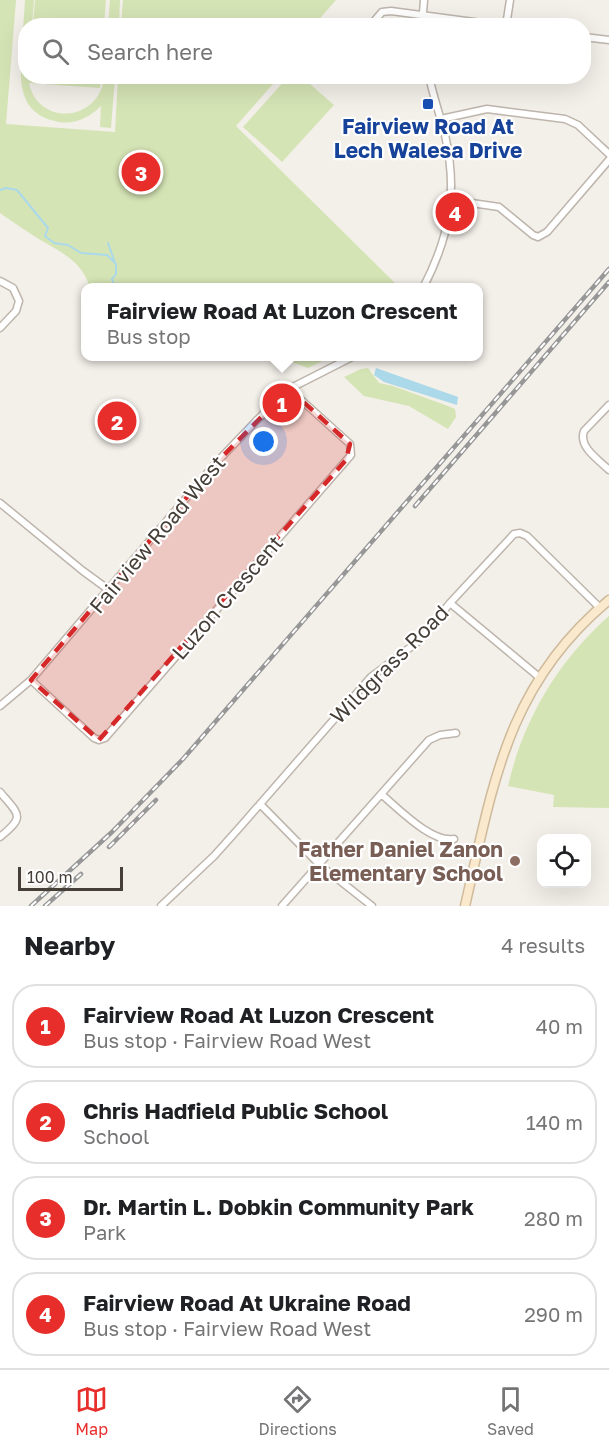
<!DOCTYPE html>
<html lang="en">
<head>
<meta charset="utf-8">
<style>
  body { margin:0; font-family:"Golos Text",sans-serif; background:#f6f6f6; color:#202124 }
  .controls { position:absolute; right:18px; bottom:18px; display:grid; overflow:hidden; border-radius:12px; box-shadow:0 6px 24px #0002 }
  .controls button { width:54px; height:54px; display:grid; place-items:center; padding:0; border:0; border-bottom:2px solid #e0e0e0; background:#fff; color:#202124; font:30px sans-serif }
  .scale { position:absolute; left:18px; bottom:15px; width:105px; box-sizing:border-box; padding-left:6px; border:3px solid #463f38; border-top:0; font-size:16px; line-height:21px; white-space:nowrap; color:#463f38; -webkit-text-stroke:4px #fff; paint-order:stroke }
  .you { position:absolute; left:264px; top:442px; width:21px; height:21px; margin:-15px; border:4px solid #fff; border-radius:50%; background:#1a73e8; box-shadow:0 0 0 9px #1a73e833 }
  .badge { display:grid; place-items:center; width:39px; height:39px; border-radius:50%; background:#e82e2b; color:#fff; font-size:20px; font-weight:700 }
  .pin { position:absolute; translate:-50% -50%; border:3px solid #fff; box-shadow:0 2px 6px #0006 }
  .popup { position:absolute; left:81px; top:283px; width:402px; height:78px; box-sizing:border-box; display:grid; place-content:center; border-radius:12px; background:#fff; filter:drop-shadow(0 2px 4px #0005); font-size:20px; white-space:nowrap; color:#757577 }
  .popup b { font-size:22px; color:#202124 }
  .popup::after { content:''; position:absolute; left:50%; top:100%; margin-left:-12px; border:12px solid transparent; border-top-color:#fff }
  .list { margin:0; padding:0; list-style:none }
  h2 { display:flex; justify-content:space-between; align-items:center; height:78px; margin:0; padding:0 24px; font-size:26px }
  h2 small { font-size:20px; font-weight:400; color:#757577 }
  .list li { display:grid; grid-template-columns:39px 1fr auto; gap:18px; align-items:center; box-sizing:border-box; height:84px; margin:0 12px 12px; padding:0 12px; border:2px solid #e0e0e0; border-radius:24px }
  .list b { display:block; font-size:22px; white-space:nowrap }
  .list p { margin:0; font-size:20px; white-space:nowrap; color:#757577 }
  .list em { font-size:20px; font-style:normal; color:#757577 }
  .icon { flex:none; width:33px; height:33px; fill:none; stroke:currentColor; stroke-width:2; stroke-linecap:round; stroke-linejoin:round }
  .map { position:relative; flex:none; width:609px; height:906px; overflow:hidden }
  .search { position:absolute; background:#fff; box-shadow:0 6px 24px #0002; left:18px; right:18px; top:18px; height:66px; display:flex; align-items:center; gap:15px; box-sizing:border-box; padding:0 21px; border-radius:24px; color:#757577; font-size:22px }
  .sheet { height:462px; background:#fff }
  nav { display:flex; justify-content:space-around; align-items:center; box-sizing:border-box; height:84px; border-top:2px solid #e0e0e0; background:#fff; font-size:16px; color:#757577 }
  nav a { display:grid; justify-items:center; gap:3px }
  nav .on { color:#e82e2b }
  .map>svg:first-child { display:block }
</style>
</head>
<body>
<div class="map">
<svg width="609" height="906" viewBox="0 0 609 906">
  <rect width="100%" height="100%" fill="#f3efe9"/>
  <!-- green -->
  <path fill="#d5e4b5" d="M0 0H16L6 124 115 132 118 77H279L236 126 399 287H87L89 285C80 257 53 249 31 234 20 227 10 220 0 213Z
    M25 0H34L32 25 26 26V76L28 77V81L29 77H101L100 88 29 83C38 127 100 122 104 77H115L111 128 100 127 101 106C89 118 73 126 55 121 16 112 20 77 22 46 23 31 24 15 25 0Z
    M35 0H106L104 25H33Z
    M110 0H120L119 25H108Z
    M123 0H336L314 25H121Z
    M288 77H302L334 105 282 162 243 127Z
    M278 357H331L308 368Z
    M368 368 379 383 393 386 448 406 455 409 456 417 448 429 409 406 364 396 344 377 361 369Z
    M609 616V808L553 807 554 795 508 786C523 720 558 661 609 616Z"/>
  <!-- water -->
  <path fill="#abd9ea" d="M376 368 458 397 457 405 384 382 374 375Z"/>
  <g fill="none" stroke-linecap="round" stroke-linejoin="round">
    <!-- stream -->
    <path stroke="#abd9ea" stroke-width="2" d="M0 190 6 188 17 190 48 228 45 236 54 243 68 245 81 253 107 255 116 264V274L112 279 115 288
      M108 243 115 263"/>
    <defs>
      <path id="street" d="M370 26 382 12 391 11 504 26
        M422 26 424 0
        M506 26 510 0
        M584 37 609 40
        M441 119 487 109 565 119 578 125 609 154
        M451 200 499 207 533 235 538 237 547 232 609 160
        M0 281 13 288 19 301 16 311 0 328
        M423 288C450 236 458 192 445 135 440 115 433 96 429 76
        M609 405 584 431C578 447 599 460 609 470
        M0 503 83 571 109 590
        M450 603 539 677
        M31 680 94 738 99 740 105 738 351 455 350 444 289 389
        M0 706 31 680 216 463 256 421 289 389 354 356
        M0 792C19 815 26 816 0 837
        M381 794C398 808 431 843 454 839
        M260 804 320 865 372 906
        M161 906 214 856 240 827 371 677 420 640 450 603 514 534 520 533 527 536 600 608
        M282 906 429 740 440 735 456 733"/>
      <path id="secondary" d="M465 906C493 785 507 684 609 600"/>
    </defs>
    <!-- street casing -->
    <use href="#street" stroke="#beb5ac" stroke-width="9"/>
    <!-- secondary casing -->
    <use href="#secondary" stroke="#cfbb9c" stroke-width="11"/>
    <!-- street -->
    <use href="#street" stroke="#fff" stroke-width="6"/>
    <!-- secondary -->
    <use href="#secondary" stroke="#fae9cc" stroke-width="8"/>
    <defs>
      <path id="rail" d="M415 506 609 282
        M109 847 156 800
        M31 906 112 832 183 759 609 269
        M45 906 81 874"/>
    </defs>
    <!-- rail casing -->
    <use href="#rail" stroke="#979797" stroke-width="4.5"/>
    <!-- rail -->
    <use href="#rail" stroke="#fff" stroke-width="2" stroke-dasharray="7" stroke-linecap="butt"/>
  </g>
  <!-- marked area -->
  <path fill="#d62828" fill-opacity="0.2" stroke="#d62828" stroke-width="4.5" stroke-dasharray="12 8" stroke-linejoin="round" d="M289 389 350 444 346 460 99 740 31 680 216 463Z"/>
  <!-- markers -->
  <rect fill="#1a4fb4" stroke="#fff" stroke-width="2" x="422" y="98" width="12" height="12" rx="3"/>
  <circle fill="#8d6e63" stroke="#fff" stroke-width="2" cx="515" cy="861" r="6"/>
  <g text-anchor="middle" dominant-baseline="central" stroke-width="4.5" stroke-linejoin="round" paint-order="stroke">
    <!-- transit labels -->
    <g font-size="21" font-weight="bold" fill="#164399" stroke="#fff">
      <text x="428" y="126">Fairview Road At<tspan x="428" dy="24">Lech Walesa Drive</tspan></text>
    </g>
    <!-- street labels -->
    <g font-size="21" fill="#463f38" stroke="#fff">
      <text transform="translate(157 534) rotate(-50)">Fairview Road West</text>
      <text transform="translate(227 597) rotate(-49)">Luzon Crescent</text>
      <text transform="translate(389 664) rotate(-45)">Wildgrass Road</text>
    </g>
    <!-- education labels -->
    <g font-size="21" font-weight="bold" fill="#785e54" stroke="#fff" text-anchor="end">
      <text x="503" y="849">Father Daniel Zanon<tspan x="503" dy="24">Elementary School</tspan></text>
    </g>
  </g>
</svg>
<div class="controls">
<button><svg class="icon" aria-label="locate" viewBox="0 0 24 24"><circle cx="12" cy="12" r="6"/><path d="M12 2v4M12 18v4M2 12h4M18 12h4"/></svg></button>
</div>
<div class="scale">100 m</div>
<div class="you"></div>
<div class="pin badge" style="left:282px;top:403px">1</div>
<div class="popup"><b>Fairview Road At Luzon Crescent</b>Bus stop</div>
<div class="pin badge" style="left:117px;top:421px">2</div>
<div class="pin badge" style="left:141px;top:172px">3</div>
<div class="pin badge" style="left:455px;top:212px">4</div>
<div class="search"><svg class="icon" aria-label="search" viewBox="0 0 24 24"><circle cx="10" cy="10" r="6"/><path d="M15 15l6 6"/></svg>Search here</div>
</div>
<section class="sheet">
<h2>Nearby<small>4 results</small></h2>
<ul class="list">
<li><span class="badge">1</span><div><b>Fairview Road At Luzon Crescent</b><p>Bus stop · Fairview Road West</p></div><em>40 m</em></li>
<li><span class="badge">2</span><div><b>Chris Hadfield Public School</b><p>School</p></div><em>140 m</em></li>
<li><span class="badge">3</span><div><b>Dr. Martin L. Dobkin Community Park</b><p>Park</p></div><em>280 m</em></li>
<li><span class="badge">4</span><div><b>Fairview Road At Ukraine Road</b><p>Bus stop · Fairview Road West</p></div><em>290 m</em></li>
</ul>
</section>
<nav>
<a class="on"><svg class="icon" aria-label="map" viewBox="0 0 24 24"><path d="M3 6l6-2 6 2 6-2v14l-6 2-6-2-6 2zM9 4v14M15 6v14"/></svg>Map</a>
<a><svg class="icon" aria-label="directions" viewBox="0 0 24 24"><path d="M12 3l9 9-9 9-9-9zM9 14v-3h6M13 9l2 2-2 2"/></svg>Directions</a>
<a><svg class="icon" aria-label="saved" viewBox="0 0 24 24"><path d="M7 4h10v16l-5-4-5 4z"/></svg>Saved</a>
</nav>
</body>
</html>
